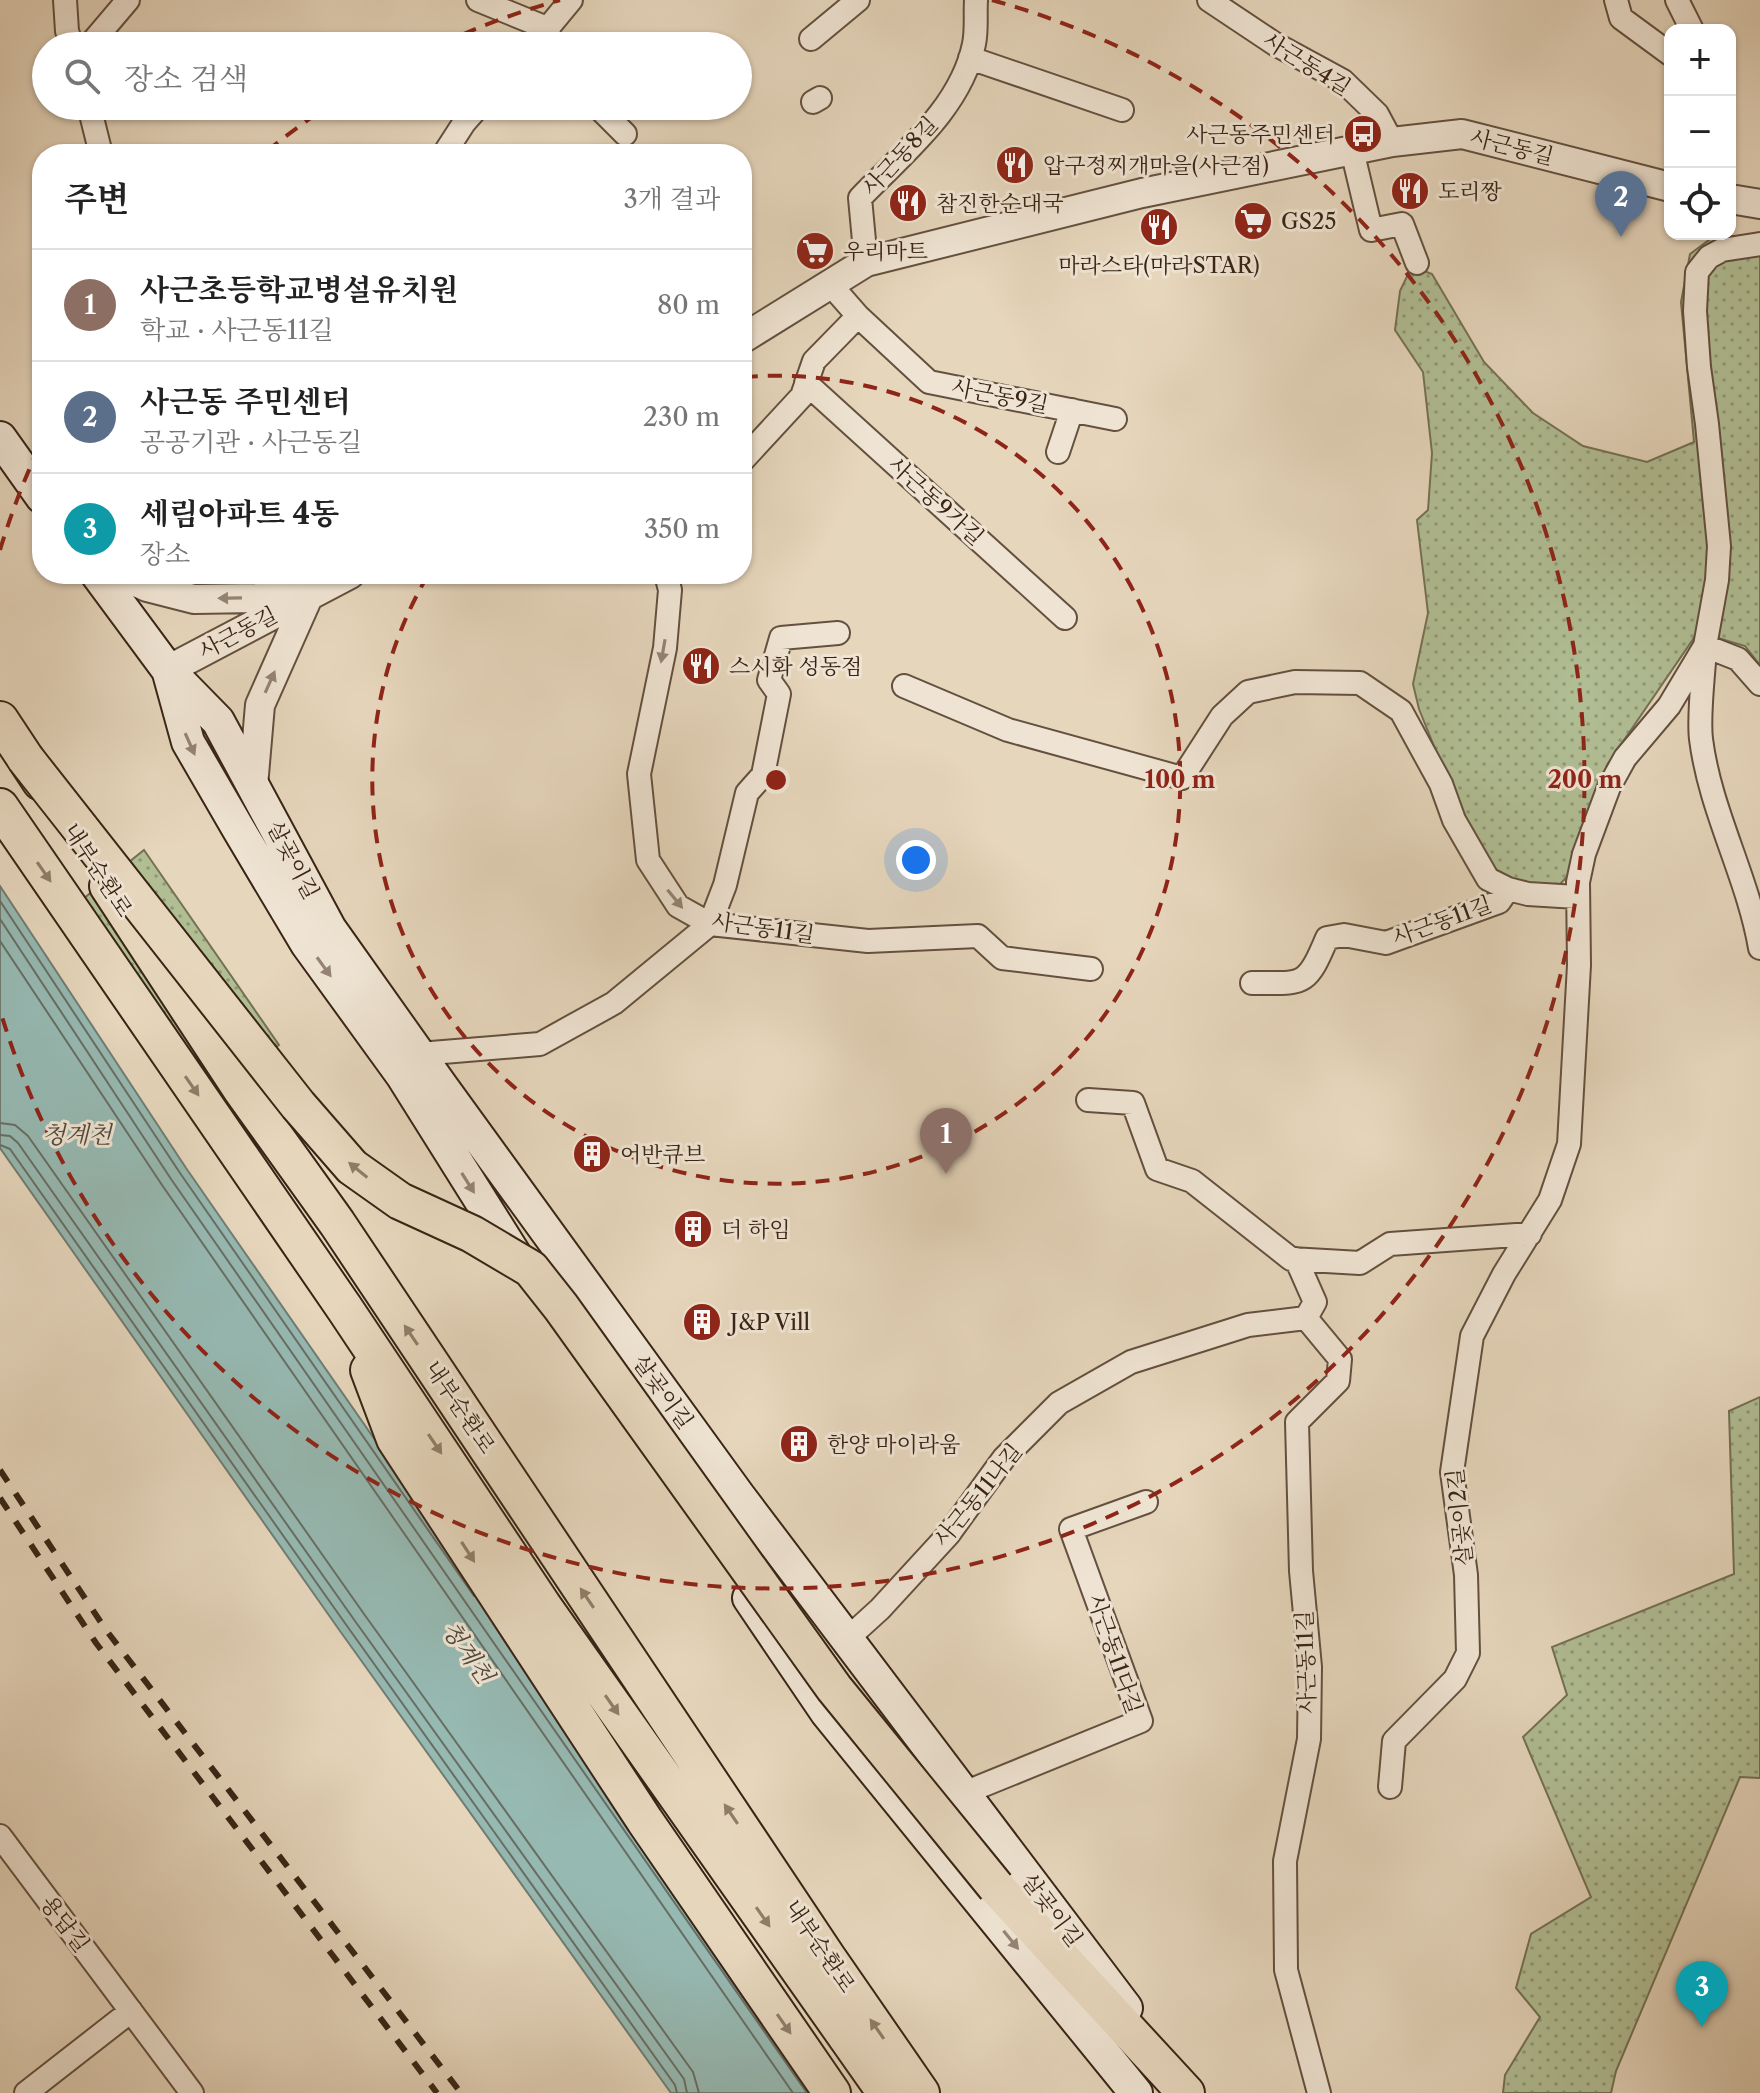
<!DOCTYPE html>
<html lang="ko">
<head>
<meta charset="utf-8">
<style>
  body { margin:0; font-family:"Libre Caslon Text","Noto Serif KR",serif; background:#f2f2f2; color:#222 }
  .controls { position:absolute; right:24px; top:24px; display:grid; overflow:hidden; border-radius:16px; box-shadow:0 2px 6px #0004 }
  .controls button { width:72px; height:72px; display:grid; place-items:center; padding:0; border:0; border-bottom:2px solid #e0e0e0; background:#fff; color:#222; font:40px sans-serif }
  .you { position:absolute; left:916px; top:860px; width:28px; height:28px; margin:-20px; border:6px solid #fff; border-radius:50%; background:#1a73e8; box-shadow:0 0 0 12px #1a73e833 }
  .badge { display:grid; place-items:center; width:52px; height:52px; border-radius:50%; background:#8f2418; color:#fff; font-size:26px; font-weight:700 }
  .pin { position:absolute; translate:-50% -66px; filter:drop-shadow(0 2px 4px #0008) }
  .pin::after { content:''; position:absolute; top:42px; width:28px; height:24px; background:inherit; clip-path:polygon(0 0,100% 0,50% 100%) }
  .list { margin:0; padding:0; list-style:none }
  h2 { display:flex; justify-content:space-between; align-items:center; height:104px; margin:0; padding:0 32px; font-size:34px }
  h2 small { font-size:26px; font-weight:400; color:#767676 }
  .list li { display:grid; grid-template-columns:52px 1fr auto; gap:24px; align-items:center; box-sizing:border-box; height:112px; padding:0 32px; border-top:2px solid #e0e0e0 }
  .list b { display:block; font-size:30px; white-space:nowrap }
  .list p { margin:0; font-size:26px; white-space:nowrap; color:#767676 }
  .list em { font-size:26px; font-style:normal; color:#767676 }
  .icon { flex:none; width:44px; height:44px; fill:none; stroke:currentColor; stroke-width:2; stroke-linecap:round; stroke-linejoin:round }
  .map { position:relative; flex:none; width:1760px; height:2093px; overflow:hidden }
  .search { position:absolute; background:#fff; box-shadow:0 2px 6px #0004; left:32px; top:32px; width:720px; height:88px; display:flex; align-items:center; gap:20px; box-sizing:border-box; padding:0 28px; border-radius:44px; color:#767676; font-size:30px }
  .panel { position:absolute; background:#fff; box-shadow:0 2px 6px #0004; left:32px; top:144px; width:720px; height:440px; border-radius:32px }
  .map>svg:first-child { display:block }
</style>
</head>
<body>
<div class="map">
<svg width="1760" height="2093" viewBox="0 0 1760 2093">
  <defs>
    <pattern id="park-dots" width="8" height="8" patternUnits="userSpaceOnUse" patternTransform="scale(2)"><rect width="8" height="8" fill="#b1be94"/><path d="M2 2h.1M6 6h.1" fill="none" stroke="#919a78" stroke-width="1.8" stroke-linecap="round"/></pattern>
  </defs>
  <rect width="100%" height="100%" fill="#e6d6bc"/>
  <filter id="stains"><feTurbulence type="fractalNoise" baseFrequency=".0025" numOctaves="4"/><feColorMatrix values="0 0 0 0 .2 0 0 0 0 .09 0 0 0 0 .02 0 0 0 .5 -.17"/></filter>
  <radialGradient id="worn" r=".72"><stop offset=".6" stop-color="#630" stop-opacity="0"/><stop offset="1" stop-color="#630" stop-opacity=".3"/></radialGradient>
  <!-- park -->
  <path fill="url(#park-dots)" stroke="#747154" stroke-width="2" d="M1760 235V665L1745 646 1698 632 1607 765 1570 874 1559 885 1529 888 1503 880 1485 860 1465 823 1419 709 1413 684 1428 613 1417 520 1428 510 1432 453 1423 372 1395 330 1400 291 1412 266 1432 274 1484 362 1533 413 1583 446 1647 462 1694 442 1681 302 1690 254 1713 237Z
    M144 850 279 1045 201 1098 73 907Z
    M1760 1397V1778L1740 1777 1616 2071 1611 2093H1503L1505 2075 1540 2017 1516 1988 1531 1934 1591 1897 1523 1737 1567 1695 1552 1647 1734 1574 1729 1411Z"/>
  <!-- water -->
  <path fill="#96b9b2" stroke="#707d73" stroke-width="2" d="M0 886 186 1168 829 2093H671L340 1631 0 1148Z"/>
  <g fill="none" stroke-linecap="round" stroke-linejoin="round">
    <!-- shore -->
    <path stroke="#676e64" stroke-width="2" d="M0 901 180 1173 474 1596
      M0 919 171 1179 807 2093
      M0 941 162 1185 793 2093
      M0 1123 15 1125 28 1136 364 1614 693 2072 699 2093
      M0 1135 10 1136 18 1143 355 1621 684 2079 687 2093
      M0 1145 10 1149 347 1626 675 2085 677 2093"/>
    <defs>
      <path id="minor" d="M65 0 67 31 72 46
        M478 0 549 29
        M1209 0 1275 44 1343 81 1377 114 1392 142
        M1616 0 1621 18 1670 54
        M1677 0 1692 30
        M811 39 858 0
        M89 46 128 0
        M533 46 571 0
        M970 58 1122 110
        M813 102 820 98
        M89 106 101 154
        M597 106 625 134
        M1352 150 1371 230 1402 224 1417 263
        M444 154 464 123 479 106
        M866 262 860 198C903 153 961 108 974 44 977 30 975 14 976 0
        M830 284 858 316 929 382 1115 419
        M806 383 1065 618
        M1058 452 1072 410
        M742 461 802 396 814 361 858 316
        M666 574 670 590 665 648 639 774 648 860 678 906 710 924 868 941 978 936 1002 958 1091 969
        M1760 684 1738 659 1705 646C1704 672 1698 714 1701 739 1710 811 1748 877 1760 948
        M904 686 1008 730 1182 778 1222 716 1248 692 1295 682 1360 683 1401 711 1441 784 1454 820 1488 879 1508 889 1528 894 1577 897
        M710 924 725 885 747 793 763 775 779 694 769 680 781 638 838 633
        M1252 983C1304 983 1306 988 1327 938L1344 935 1386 943 1499 902 1508 889
        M419 1054 540 1044 614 1003 710 924
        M1088 1100 1133 1103 1157 1169 1192 1181 1291 1259 1360 1263 1390 1244 1530 1234
        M1296 1259 1315 1302 1306 1318
        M1306 1318 1340 1359 1338 1381 1297 1422 1301 1571 1310 1667 1309 1739 1285 1861 1286 1970 1319 2093
        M847 1639 880 1609 948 1535 1004 1458 1059 1403 1131 1362 1248 1325 1306 1318
        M1390 1787 1394 1741 1455 1679 1468 1653 1466 1575 1452 1472 1472 1336 1504 1274 1550 1200 1569 1144 1579 965 1578 882 1584 854 1609 787 1625 758 1669 706 1705 646 1717 580 1719 546 1707 424 1699 367 1695 311 1697 272 1709 257 1722 250 1760 244
        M964 1793 1141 1721 1071 1529 1146 1502
        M0 1836 192 2093
        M26 2093 131 2011"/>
      <path id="tertiary" d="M1730 199 1760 204
        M742 339 866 262 1142 193 1392 142 1462 134 1670 187
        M118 574 147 587 194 599 308 597 260 705 253 786
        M168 670 350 574"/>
      <path id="secondary" d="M0 438 42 497
        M97 574 168 670 218 721 330 929 442 1087 738 1495 1126 2008
        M169 673 188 742 239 830 307 944 402 1075 520 1263
        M749 1598 827 1713 1136 2093"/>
      <path id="trunk" d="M0 720 41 782
        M0 807 345 1309 543 1606 886 2093
        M108 886 241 1089 337 1223 827 1957 921 2093
        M369 1370 395 1439 645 1821 832 2093
        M996 1887 1186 2093"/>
    </defs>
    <!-- minor casing -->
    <use href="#minor" stroke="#64503f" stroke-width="26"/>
    <!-- tertiary casing -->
    <use href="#tertiary" stroke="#64503f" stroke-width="32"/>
    <!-- secondary casing -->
    <use href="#secondary" stroke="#382415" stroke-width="36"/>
    <!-- trunk casing -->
    <use href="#trunk" stroke="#382415" stroke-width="40"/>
    <!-- minor -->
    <use href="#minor" stroke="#efe4d3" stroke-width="22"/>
    <!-- tertiary -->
    <use href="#tertiary" stroke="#efe4d3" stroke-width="28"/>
    <!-- secondary -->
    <use href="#secondary" stroke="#efe4d3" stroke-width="32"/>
    <!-- trunk -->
    <use href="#trunk" stroke="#e6d6bc" stroke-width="36"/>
    <!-- rail -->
    <path stroke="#382415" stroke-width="6" stroke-dasharray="14 14" stroke-linecap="butt" d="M0 1470 106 1630 461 2093
      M0 1498 96 1643 437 2093"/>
    <defs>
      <path id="trunk-bridge" d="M25 758 298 1105 352 1167 400 1201 472 1234 531 1269 561 1307 834 1688 996 1887"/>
    </defs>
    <!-- trunk-bridge casing -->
    <use href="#trunk-bridge" stroke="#382415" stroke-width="40" stroke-linecap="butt"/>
    <!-- trunk-bridge -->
    <use href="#trunk-bridge" stroke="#e6d6bc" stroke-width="36"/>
  </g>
  <!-- one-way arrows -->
  <defs><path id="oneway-solid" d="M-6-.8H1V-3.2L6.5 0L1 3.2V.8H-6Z" transform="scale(2)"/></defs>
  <g fill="#948474">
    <use href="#oneway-solid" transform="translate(230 598) rotate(179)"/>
    <use href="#oneway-solid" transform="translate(663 651) rotate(100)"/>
    <use href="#oneway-solid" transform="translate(270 682) rotate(-66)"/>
    <use href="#oneway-solid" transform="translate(190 744) rotate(66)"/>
    <use href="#oneway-solid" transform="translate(675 899) rotate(51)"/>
    <use href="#oneway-solid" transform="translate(324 967) rotate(54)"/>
    <use href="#oneway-solid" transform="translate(468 1183) rotate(58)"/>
    <use href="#oneway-solid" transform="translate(1011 1940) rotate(51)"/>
  </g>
  <g fill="#8f7d68">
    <use href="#oneway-solid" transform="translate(44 872) rotate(55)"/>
    <use href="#oneway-solid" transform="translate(192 1086) rotate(55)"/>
    <use href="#oneway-solid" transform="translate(358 1170) rotate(-141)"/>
    <use href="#oneway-solid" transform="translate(411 1335) rotate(-124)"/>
    <use href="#oneway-solid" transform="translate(435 1444) rotate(56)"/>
    <use href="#oneway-solid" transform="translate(468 1552) rotate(57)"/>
    <use href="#oneway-solid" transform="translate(587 1598) rotate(-124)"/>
    <use href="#oneway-solid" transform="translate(612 1705) rotate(55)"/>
    <use href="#oneway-solid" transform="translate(731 1814) rotate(-124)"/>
    <use href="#oneway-solid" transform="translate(763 1917) rotate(55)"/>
    <use href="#oneway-solid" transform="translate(784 2024) rotate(55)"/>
    <use href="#oneway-solid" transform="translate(877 2029) rotate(-125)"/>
  </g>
  <!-- distance rings -->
  <g fill="none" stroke="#8f2418" stroke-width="4" stroke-dasharray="14 10">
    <path d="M744 377A404 404 0 1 1 428 575"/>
    <path d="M0 550A809 809 0 0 1 40 445M267 151A809 809 0 0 1 324 109M441 44A809 809 0 0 1 560 0M992 0A809 809 0 1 1 0 1010"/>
  </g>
  <!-- icons -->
  <defs>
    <symbol id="bus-disc" viewBox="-11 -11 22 22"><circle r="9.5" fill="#8f2418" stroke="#efe4d3"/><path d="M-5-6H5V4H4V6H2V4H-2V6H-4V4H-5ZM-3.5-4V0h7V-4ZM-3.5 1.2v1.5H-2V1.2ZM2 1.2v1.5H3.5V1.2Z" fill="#fff"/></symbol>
    <symbol id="restaurant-disc" viewBox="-11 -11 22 22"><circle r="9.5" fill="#8f2418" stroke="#efe4d3"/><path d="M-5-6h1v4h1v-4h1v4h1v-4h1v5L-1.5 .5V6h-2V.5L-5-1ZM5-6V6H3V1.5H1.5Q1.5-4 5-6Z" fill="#fff"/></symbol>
    <symbol id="supermarket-disc" viewBox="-11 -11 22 22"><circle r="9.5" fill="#8f2418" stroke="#efe4d3"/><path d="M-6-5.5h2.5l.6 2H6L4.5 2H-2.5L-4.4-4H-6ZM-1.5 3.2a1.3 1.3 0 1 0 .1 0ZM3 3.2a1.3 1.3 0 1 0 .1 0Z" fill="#fff"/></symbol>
    <symbol id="building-disc" viewBox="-11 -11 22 22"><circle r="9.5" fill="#8f2418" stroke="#efe4d3"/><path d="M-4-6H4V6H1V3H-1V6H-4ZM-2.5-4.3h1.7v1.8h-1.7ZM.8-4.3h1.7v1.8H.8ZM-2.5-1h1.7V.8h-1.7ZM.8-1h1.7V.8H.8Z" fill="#fff"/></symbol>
  </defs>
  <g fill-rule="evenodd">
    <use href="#bus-disc" x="1341" y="112" width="44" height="44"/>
    <use href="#restaurant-disc" x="993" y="143" width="44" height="44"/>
    <use href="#restaurant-disc" x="1388" y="169" width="44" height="44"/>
    <use href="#restaurant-disc" x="886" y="181" width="44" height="44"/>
    <use href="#supermarket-disc" x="1231" y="199" width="44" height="44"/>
    <use href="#restaurant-disc" x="1137" y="205" width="44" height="44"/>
    <use href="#supermarket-disc" x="793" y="229" width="44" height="44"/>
    <use href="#restaurant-disc" x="679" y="644" width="44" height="44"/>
    <use href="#building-disc" x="570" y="1132" width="44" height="44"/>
    <use href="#building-disc" x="671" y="1207" width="44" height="44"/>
    <use href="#building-disc" x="680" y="1300" width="44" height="44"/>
    <use href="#building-disc" x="777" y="1422" width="44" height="44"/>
  </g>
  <g text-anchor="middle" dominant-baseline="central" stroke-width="6" stroke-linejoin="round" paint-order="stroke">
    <!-- street labels -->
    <g font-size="22" fill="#382415" stroke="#efe4d3">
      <text transform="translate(1307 64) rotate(32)">사근동4길</text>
      <text transform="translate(1512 147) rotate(14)">사근동길</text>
      <text transform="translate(900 156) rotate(-47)">사근동8길</text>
      <text transform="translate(1000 396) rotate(11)">사근동9길</text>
      <text transform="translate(936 501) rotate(42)">사근동9가길</text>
      <text transform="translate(238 633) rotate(-28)">사근동길</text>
      <text transform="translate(293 860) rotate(62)">살곶이길</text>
      <text transform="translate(98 870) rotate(57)">내부순환로</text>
      <text transform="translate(1442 921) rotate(-20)">사근동11길</text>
      <text transform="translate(763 928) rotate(8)">사근동11길</text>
      <text transform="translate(663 1392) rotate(54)">살곶이길</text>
      <text transform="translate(460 1407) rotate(56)">내부순환로</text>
      <text transform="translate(978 1495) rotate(-51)">사근동11나길</text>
      <text transform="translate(1460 1517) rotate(-96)">살곶이2길</text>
      <text transform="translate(1115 1654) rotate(71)">사근동11다길</text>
      <text transform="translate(1306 1662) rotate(-92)">사근동11길</text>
      <text transform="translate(1052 1910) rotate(53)">살곶이길</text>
      <text transform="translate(65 1924) rotate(53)">용답길</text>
      <text transform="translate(820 1946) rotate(56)">내부순환로</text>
    </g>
    <!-- poi labels -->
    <g font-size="22" fill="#382415" stroke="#efe4d3" text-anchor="start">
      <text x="1335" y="134" text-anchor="end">사근동주민센터</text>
      <text x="1043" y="165">압구정찌개마을(사근점)</text>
      <text x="1438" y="191">도리짱</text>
      <text x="936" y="203">참진한순대국</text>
      <text x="1281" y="221">GS25</text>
      <text x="843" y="251">우리마트</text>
      <text x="1159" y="265" text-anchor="middle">마라스타(마라STAR)</text>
      <text x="729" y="666">스시화 성동점</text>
      <text x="620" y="1154">어반큐브</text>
      <text x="721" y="1229">더 하임</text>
      <text x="730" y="1322">J&amp;P Vill</text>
      <text x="827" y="1444">한양 마이라움</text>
    </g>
    <!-- water labels -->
    <g font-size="24" font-style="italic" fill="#50493c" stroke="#efe4d3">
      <text x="77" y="1134">청계천</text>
      <text transform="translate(468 1652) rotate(55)">청계천</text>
    </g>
  </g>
  <circle cx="776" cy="780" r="12" fill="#8f2418" stroke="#efe4d3" stroke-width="4"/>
  <g font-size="24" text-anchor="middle" font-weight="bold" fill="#8f2418" stroke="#efe4d3" stroke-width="6" stroke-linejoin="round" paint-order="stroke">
    <text x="1180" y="788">100 m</text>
    <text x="1585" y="788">200 m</text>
  </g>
  <rect width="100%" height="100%" filter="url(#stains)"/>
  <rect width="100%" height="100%" fill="url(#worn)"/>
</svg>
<div class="controls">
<button>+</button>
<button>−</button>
<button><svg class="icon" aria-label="locate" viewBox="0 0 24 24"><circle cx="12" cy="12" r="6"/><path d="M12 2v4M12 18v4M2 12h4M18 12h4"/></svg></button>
</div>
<div class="you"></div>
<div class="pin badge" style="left:946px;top:1174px;background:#8d6e63">1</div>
<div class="pin badge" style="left:1621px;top:237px;background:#5c6f8a">2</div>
<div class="pin badge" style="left:1702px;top:2027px;background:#0f9aa8">3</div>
<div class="search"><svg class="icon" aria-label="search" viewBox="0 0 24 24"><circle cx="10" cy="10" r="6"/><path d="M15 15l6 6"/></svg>장소 검색</div>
<section class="panel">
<h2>주변<small>3개 결과</small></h2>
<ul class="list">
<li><span class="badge" style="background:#8d6e63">1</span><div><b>사근초등학교병설유치원</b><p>학교 · 사근동11길</p></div><em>80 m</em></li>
<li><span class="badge" style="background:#5c6f8a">2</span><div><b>사근동 주민센터</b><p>공공기관 · 사근동길</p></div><em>230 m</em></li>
<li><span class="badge" style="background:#0f9aa8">3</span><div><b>세림아파트 4동</b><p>장소</p></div><em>350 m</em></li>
</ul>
</section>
</div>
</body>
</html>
